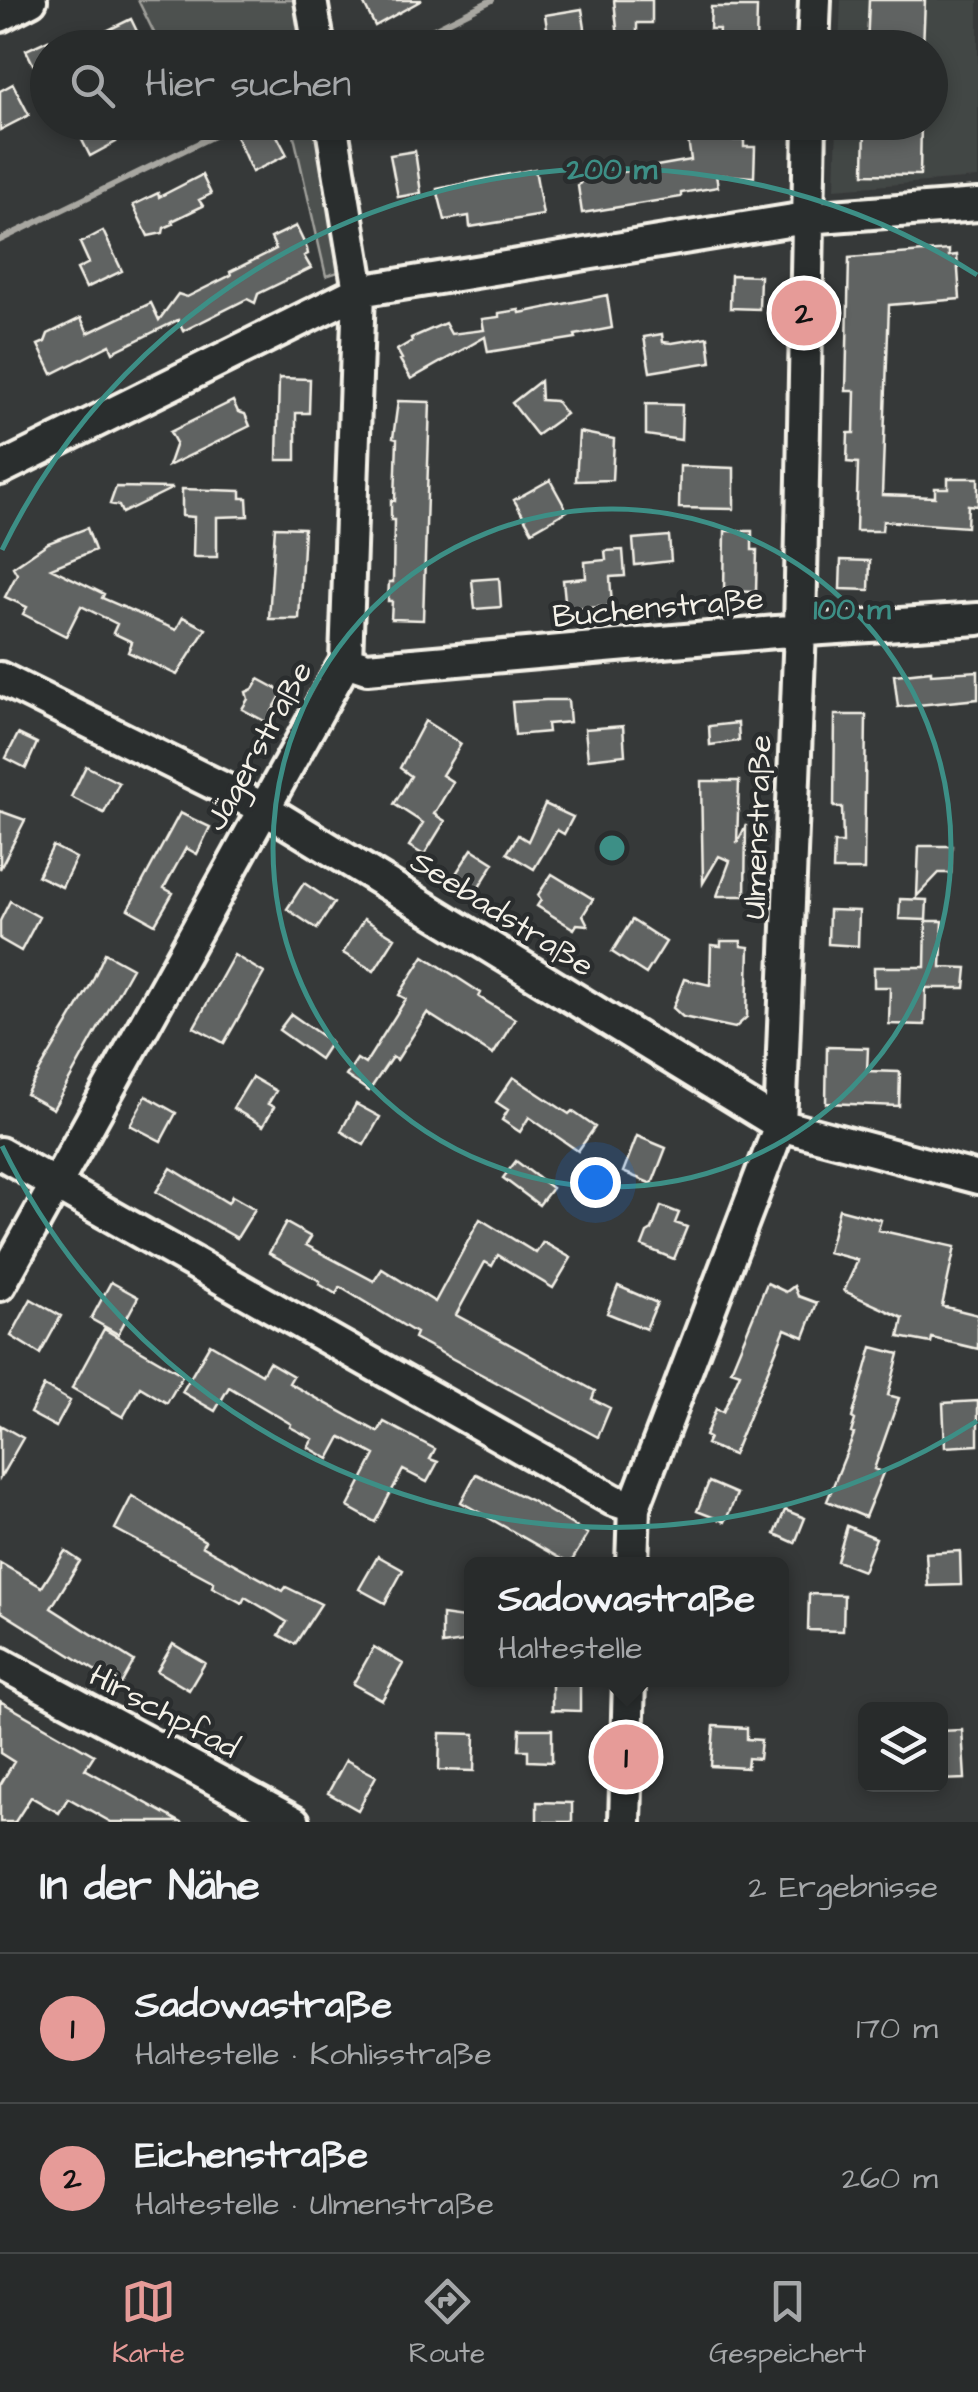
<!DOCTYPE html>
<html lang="de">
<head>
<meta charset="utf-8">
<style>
  body { margin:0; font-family:"Architects Daughter",sans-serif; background:#343737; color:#f1f3f6 }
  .controls { position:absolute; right:30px; bottom:30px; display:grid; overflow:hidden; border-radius:15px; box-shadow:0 5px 15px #0003 }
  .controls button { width:90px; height:90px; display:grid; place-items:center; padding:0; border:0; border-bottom:2px solid #444747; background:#282b2b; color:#f1f3f6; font:50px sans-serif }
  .you { position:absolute; left:595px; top:1182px; width:35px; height:35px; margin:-25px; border:8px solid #fff; border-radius:50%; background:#1a73e8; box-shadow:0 0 0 15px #1a73e833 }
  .badge { display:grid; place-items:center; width:65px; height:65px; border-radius:50%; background:#e69b98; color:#111; font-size:32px; font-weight:700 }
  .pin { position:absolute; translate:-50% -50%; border:5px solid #fff; box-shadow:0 2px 10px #0006 }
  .popup { position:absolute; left:464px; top:1557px; width:325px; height:130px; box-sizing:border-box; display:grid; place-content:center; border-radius:15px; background:#282b2b; filter:drop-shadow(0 2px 8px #0005); font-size:32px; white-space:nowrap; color:#a5a7a9 }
  .popup b { font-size:38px; color:#f1f3f6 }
  .popup::after { content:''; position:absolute; left:50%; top:100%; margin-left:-20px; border:20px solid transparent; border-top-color:#282b2b }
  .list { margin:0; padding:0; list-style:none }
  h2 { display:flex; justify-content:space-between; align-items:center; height:130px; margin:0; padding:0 40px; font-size:42px }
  h2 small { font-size:32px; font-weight:400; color:#a5a7a9 }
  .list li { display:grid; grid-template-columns:65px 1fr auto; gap:30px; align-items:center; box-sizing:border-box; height:150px; padding:0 40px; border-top:2px solid #444747 }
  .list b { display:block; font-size:38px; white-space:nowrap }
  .list p { margin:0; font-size:32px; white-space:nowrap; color:#a5a7a9 }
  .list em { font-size:32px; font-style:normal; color:#a5a7a9 }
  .icon { flex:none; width:55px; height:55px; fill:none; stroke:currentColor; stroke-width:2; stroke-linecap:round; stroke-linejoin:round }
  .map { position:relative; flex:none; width:978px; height:1822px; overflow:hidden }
  .search { position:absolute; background:#282b2b; box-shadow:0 5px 15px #0003; left:30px; right:30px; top:30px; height:110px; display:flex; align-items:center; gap:25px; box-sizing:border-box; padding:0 35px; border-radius:55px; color:#a5a7a9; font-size:38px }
  .sheet { height:430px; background:#282b2b }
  nav { display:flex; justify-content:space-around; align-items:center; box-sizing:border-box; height:140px; border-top:2px solid #444747; background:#282b2b; font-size:28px; color:#a5a7a9 }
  nav a { display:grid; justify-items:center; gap:5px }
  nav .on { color:#e69b98 }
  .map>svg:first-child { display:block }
</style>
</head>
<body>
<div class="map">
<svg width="978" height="1822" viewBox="0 0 978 1822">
  <rect width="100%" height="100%" fill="#363939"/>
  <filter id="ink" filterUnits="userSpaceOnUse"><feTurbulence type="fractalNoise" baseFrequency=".01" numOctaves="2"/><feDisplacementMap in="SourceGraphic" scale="20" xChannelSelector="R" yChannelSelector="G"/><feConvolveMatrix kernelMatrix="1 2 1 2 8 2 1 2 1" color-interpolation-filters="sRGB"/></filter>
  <g filter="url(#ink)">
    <!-- built -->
    <path fill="#434645" d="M841 0H978V178L835 189 837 123 930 122V48L839 47Z"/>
    <!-- green -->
    <path fill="#4e514f" stroke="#a1a19c" stroke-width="2.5" d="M138 0H303L311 47H161Z
      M291 123H322L345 270 326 276Z"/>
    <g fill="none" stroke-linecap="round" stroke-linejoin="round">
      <!-- stream -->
      <path stroke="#a8a7a1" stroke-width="6" d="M396 48 492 0
        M0 240 242 122"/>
    </g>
    <!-- building -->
    <path fill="#616362" stroke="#f4f1e8" stroke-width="2.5" d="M362 0H422L375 26Z
      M614 0H652V23H637V38H618Z
      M869 0H925L923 48H867Z
      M711 7H757L756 45 718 44 719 29H710Z
      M582 9 586 35 549 41 545 15Z
      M131 19 145 48H112L104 32Z
      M48 40V94L26 50Z
      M13 84 29 115 0 130V91Z
      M73 122H106L116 142 90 156Z
      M865 122H921L920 175 864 174Z
      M686 125 707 126 710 140H744V147H755L754 177 716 175 718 187 681 193V197L582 213 578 186 583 179 691 160Z
      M256 127 259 135 273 128 287 155 252 172 236 136Z
      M415 151 421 193 398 197 390 155Z
      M535 169 543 215 470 227 469 216 445 220 437 189Z
      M202 175 211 194 199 200 203 206 172 221 173 224 164 228 163 233 148 236 133 205 158 193 159 197Z
      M296 226 307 249 308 254 304 256 311 268 258 294 255 303 247 299 183 331 178 320 113 352 110 345 52 374 38 345 45 342 48 334 81 318 88 333 151 303 159 320 178 294 187 297 231 275 230 272 276 249 271 238Z
      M103 231 122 271 86 288 77 269 89 263 80 243Z
      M949 250V256L957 255 960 299 889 305 882 495 935 497V488H948V478H978V506L968 505 967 527 883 521 882 531H856L858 463 847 462 848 433H854L855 391H846L849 258Z
      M731 275 760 276 759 309 730 308Z
      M607 295 612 328 575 335 576 338 488 352 485 337 411 379 400 360 402 359 397 350 412 341 411 338 445 323 451 334 484 330 482 319 499 317V313L519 310 520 313Z
      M662 334 663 342 672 343 708 337 711 362 650 372 644 337Z
      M279 378 310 379 309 413H296V460H277Z
      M540 381 541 400 556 401 566 414 537 435 512 403Z
      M233 401 238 412 245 414 250 426 168 466 176 443 170 432Z
      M398 401 430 402 423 620 391 619 392 601H388L389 582H393L394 520H391V500L395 501 397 439 393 438Z
      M646 404 682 405 681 440 646 435Z
      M579 432 614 439 612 480 576 481Z
      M680 466 734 468V509L679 508Z
      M550 480 567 511 532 531 514 500Z
      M116 487 173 488 122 513 119 506 110 504Z
      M182 489 241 491V498H247L248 516 217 517V557H193L194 517 182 516Z
      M275 527 304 528 299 619H269Z
      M87 528 95 550 51 568 104 594 102 598 176 630 183 617 206 629 177 675 128 652 132 642 113 633 117 624 81 606 66 636 23 614 27 607 5 597 17 574 13 567 48 543Z
      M725 531H752V550H757L756 592 724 591Z
      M669 536 671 561 635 565 633 539Z
      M623 550 625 576 610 577 612 606 566 610 563 580 586 578 585 562 606 560 605 551Z
      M841 560 870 561 869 590 840 589Z
      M499 578 501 607 475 609 472 580Z
      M931 671V674L978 671V699L898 707 894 675Z
      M259 679 283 692 266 722 242 709 248 699 246 692 253 689Z
      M546 700H568L570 722 547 724 548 732 515 735 512 702Z
      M835 715H866L864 870H833L834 843H843L842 807H834Z
      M425 721 461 744 442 775 453 782 434 814 445 821 424 855 409 846 423 823 394 804 411 776 400 768Z
      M738 723 739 741 710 745 709 726Z
      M623 726 625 755 588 759 585 729Z
      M18 734 37 743 26 768 6 758Z
      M86 766 119 783 104 813 71 797Z
      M701 781H739L737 843 746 825 745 896H717L730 861 719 856 703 883Z
      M545 804 573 817 564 834 557 830 534 869 507 853 518 835 528 841Z
      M0 811 25 820 0 869Z
      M180 813 210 827 197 854 186 848 164 888 173 893 155 924 128 909Z
      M53 846 76 858 62 887 38 876Z
      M919 846H952L951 873H939L917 896Z
      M472 849 494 863 478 889 455 875Z
      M552 874 593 899 583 915 588 925 577 924 574 929 537 906 541 900 538 895Z
      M304 883 334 903 317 929 287 909Z
      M900 899 927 900 926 920 899 919Z
      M10 901 39 917 21 951 0 939V921Z
      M829 910 859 911 858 946 828 944Z
      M364 919 395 938 374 971 343 953Z
      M632 920 666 942 646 974 612 952Z
      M926 921H943L941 967 967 968 965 988H926L925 1025 889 1024 890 987H874V967H925Z
      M721 941H741V946L749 947 747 1017 735 1028 683 1017 673 1008 684 979 710 985 711 945 721 946Z
      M105 953 132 968 53 1109 26 1094 90 986Z
      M234 955 264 973 224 1043 194 1027Z
      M424 956 481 993 479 997 515 1019 493 1055 427 1013 397 1060 392 1057 369 1091 346 1076 357 1059 365 1064 406 999 399 995Z
      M291 1014 331 1042 320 1059 279 1030Z
      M827 1047 868 1048 867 1071 900 1072 899 1106 826 1103Z
      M252 1077 276 1091 268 1104 274 1107 263 1126 233 1108Z
      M513 1077 569 1114 572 1111 595 1127 578 1151 529 1117 520 1132 502 1120 508 1110 496 1102Z
      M146 1096 176 1113 161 1141 130 1125Z
      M356 1104 380 1117 364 1145 341 1131Z
      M637 1136 666 1148 652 1184 623 1172Z
      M516 1161 552 1188 539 1205 503 1178Z
      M171 1168 228 1203 232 1196 255 1209 237 1238 156 1192Z
      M661 1206 679 1213 675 1223 687 1227 674 1259 642 1246 647 1233 652 1230Z
      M839 1209 881 1220 878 1230 955 1247 942 1306 978 1315V1349L932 1338 931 1343 899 1337 903 1318 844 1291 858 1260 828 1252Z
      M480 1219 536 1253 543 1242 571 1258 553 1288 498 1255 492 1266 485 1262 456 1315 595 1391 592 1399 610 1408 598 1437 414 1338 416 1333 340 1287 336 1294 319 1284 320 1281 269 1253 286 1223 311 1237 306 1245 374 1281 382 1269 435 1302Z
      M111 1282 138 1297 118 1334 91 1319Z
      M767 1283 786 1292 794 1286 798 1296 817 1303 804 1337 785 1329 733 1455 706 1444 709 1438 705 1436 716 1409 723 1412 740 1373 731 1370Z
      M618 1286 657 1303 646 1329 607 1313Z
      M31 1299 61 1316 40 1354 11 1336Z
      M104 1329 183 1375 167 1403 140 1387 123 1417 72 1388Z
      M210 1344 262 1374 269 1362 293 1376 289 1383 378 1432 384 1422 435 1449 430 1459 438 1462 427 1482 403 1470 375 1522 348 1507 375 1455 341 1437 329 1459 308 1447 313 1439 290 1427 291 1424 229 1387 215 1411 182 1392Z
      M872 1347 899 1354 888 1395 899 1398 874 1469 883 1473 865 1517 827 1501 854 1434 851 1433 855 1420 852 1418Z
      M44 1386 70 1401 56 1427 30 1413Z
      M978 1401V1445L945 1447 943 1403Z
      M0 1425 23 1438 0 1478Z
      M476 1474 530 1500 588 1534 570 1564 461 1502Z
      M709 1482 737 1494 725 1522 697 1511Z
      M132 1496 205 1541 202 1546 283 1591 286 1587 321 1604 295 1644 279 1635 287 1622 245 1597 242 1603 212 1587 214 1582 115 1529Z
      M785 1510 805 1518 795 1543 775 1534Z
      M847 1526 876 1538 863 1571 837 1561Z
      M65 1551 80 1561 51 1608 134 1661 120 1686 0 1611V1563L42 1587Z
      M960 1551 961 1585 928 1586 926 1553Z
      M378 1556 403 1570 385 1603 359 1589Z
      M809 1594 844 1595 843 1631 808 1630Z
      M442 1615 471 1619V1641L442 1645Z
      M173 1644 205 1663 189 1690 157 1671Z
      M374 1647 403 1664 382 1700 353 1684Z
      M552 1680H580V1711L552 1710Z
      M0 1701 94 1755 85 1769 180 1822H111L68 1798 59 1813 31 1797 15 1822H0V1785L14 1762 0 1753Z
      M714 1726 747 1728V1739L761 1740 759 1759 748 1758 747 1768 711 1766Z
      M520 1729H552V1762L528 1761V1750H519Z
      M962 1730 965 1779 940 1780V1731Z
      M440 1733 475 1734 474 1771 439 1770Z
      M346 1760 376 1776 358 1810 328 1793Z
      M537 1802 572 1803V1822H537Z"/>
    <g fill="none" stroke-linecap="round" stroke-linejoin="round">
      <defs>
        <path id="minor" d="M311 0 319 48
          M0 16 31 0
          M813 48 815 0
          M0 469 359 291 806 218 978 205
          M346 661 367 668 776 632 978 619
          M0 678 265 809 780 1125 978 1178
          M0 1153 613 1500 634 1507
          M0 1285 346 661 359 291 331 122
          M632 1564 634 1507 780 1125 800 630 810 122
          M0 1663 294 1822
          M625 1822 629 1680"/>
      </defs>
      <!-- minor casing -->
      <use href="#minor" stroke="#f4f1e8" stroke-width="38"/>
      <!-- minor -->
      <use href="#minor" stroke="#2a2d2e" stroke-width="30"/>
    </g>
  </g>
  <!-- distance rings -->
  <g fill="none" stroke="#3d8f86" stroke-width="5">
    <circle cx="612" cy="848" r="339"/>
    <path d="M977 1421A679 679 0 0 1 2 1146M2 550A679 679 0 0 1 977 275"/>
  </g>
  <g text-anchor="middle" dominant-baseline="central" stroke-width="9" stroke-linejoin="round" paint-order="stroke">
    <!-- street labels -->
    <g font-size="32" fill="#f4f1e8" stroke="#2a2d2e">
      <text transform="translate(658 608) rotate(-5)">Buchenstraße</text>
      <text transform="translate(259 746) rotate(-61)">Jägerstraße</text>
      <text transform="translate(758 827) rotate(-88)">Ulmenstraße</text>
      <text transform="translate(502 914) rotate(32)">Seebadstraße</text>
      <text transform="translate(164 1712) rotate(28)">Hirschpfad</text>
    </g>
  </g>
  <circle cx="612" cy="848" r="15" fill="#3d8f86" stroke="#2a2d2e" stroke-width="5"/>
  <g font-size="30" text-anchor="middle" font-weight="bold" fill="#3d8f86" stroke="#2a2d2e" stroke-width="9" stroke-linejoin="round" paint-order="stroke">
    <text x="612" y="179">200 m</text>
    <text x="852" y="619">100 m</text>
  </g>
</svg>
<div class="controls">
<button><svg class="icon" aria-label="layers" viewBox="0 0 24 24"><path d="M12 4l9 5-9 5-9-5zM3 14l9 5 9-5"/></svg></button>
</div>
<div class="you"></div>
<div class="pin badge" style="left:626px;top:1757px">1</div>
<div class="popup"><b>Sadowastraße</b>Haltestelle</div>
<div class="pin badge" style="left:804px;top:313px">2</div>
<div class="search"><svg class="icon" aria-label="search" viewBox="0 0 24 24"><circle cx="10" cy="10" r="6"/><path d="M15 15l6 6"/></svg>Hier suchen</div>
</div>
<section class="sheet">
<h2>In der Nähe<small>2 Ergebnisse</small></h2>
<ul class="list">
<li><span class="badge">1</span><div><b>Sadowastraße</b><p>Haltestelle · Kohlisstraße</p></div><em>170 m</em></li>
<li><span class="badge">2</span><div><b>Eichenstraße</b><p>Haltestelle · Ulmenstraße</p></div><em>260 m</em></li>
</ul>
</section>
<nav>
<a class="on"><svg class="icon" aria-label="map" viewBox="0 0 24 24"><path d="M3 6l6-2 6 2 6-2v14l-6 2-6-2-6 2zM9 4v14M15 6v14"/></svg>Karte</a>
<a><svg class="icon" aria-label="directions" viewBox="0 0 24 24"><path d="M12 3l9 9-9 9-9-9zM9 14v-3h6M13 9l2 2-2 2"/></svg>Route</a>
<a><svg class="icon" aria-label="saved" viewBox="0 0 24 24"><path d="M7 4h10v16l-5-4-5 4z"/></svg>Gespeichert</a>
</nav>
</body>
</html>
